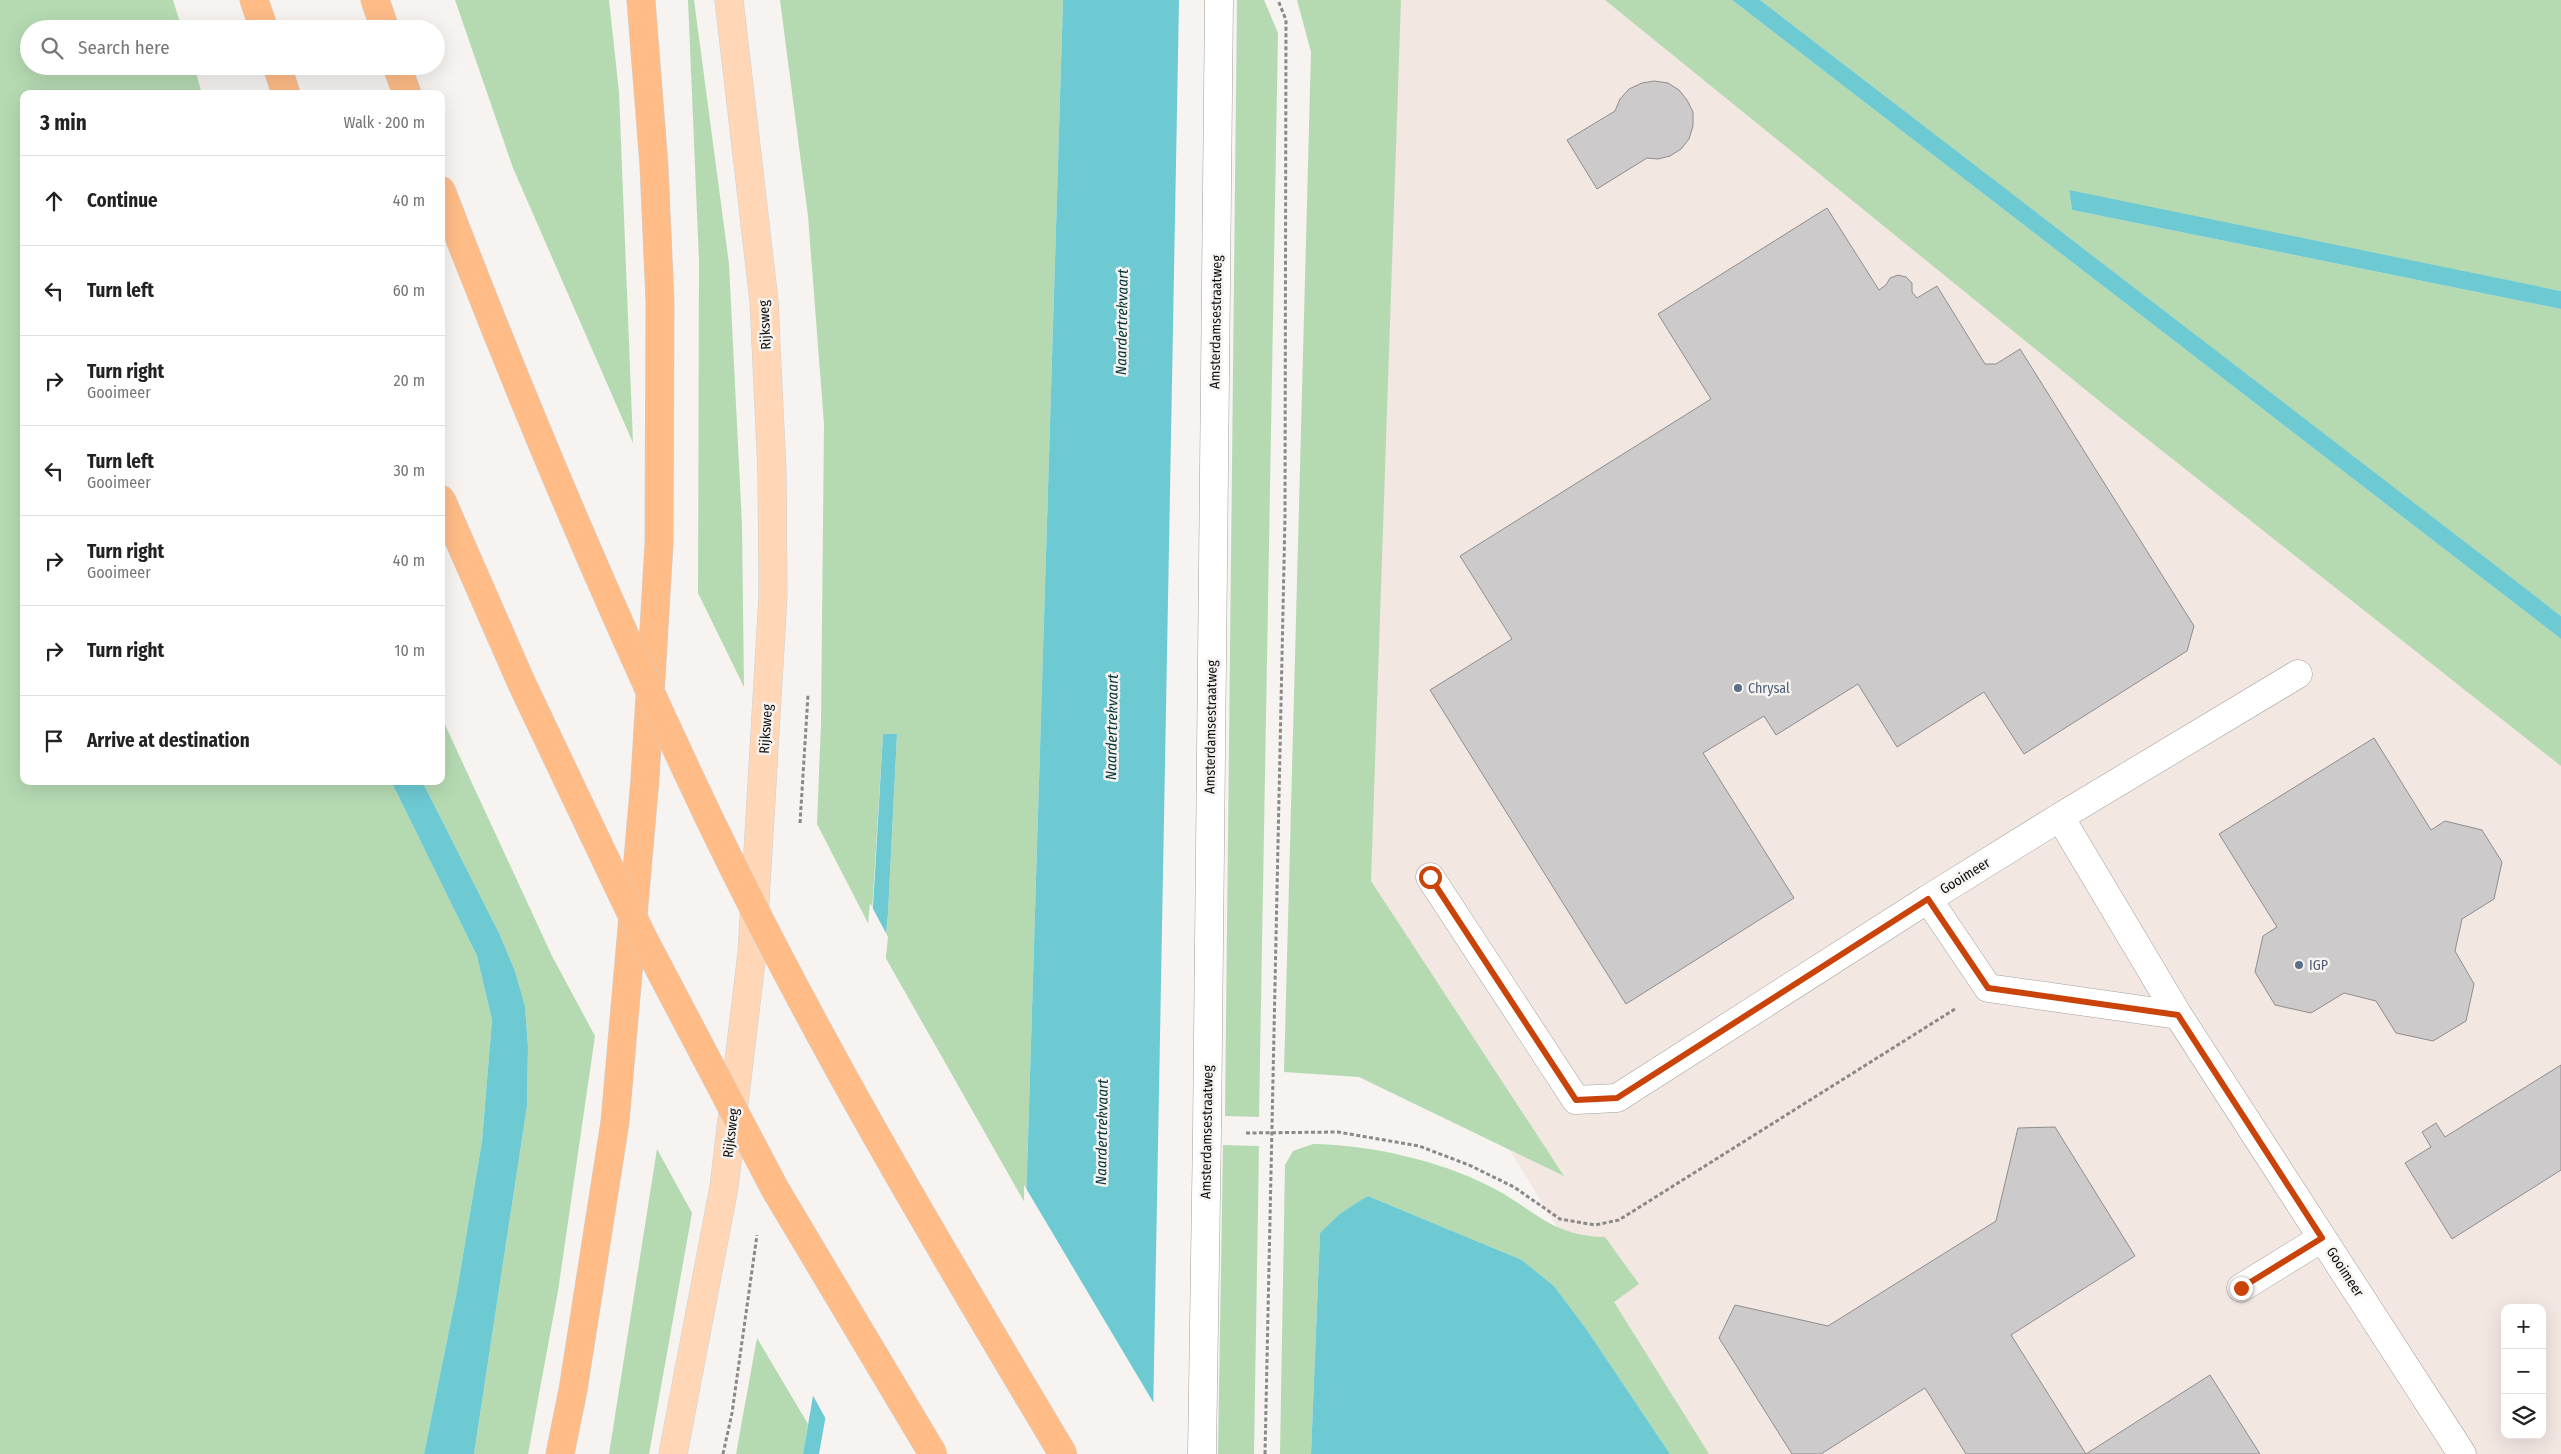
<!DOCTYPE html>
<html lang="en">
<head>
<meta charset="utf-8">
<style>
  body { margin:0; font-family:"Fira Sans Condensed",sans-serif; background:#f6f6f6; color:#222 }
  .controls { position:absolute; right:15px; bottom:15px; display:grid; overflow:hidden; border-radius:10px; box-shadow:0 5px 20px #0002 }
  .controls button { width:45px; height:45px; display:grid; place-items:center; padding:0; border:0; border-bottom:1px solid #e0e0e0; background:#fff; color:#222; font:25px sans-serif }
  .stop { position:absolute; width:15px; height:15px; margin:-11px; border:4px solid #ca4309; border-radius:50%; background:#fff }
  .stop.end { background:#ca4309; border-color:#fff; box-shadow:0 1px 5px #0008 }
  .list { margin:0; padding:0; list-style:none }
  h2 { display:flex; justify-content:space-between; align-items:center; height:65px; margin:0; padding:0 20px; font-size:21px }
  h2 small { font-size:16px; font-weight:400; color:#767676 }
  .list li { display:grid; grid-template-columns:32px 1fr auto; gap:15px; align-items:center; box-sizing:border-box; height:90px; padding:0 20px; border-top:1px solid #e0e0e0 }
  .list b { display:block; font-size:19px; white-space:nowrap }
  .list p { margin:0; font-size:16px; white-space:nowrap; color:#767676 }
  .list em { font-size:16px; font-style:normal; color:#767676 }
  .icon { flex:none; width:28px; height:28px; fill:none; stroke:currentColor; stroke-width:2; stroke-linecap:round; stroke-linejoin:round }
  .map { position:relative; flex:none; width:2561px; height:1454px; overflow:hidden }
  .search { position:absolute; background:#fff; box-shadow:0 5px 20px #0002; left:20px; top:20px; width:425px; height:55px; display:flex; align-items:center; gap:12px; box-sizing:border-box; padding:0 18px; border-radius:28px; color:#767676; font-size:19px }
  .panel { position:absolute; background:#fff; box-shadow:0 5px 20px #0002; left:20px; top:90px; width:425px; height:695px; border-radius:10px }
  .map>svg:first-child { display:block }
</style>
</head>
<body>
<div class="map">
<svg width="2561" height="1454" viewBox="0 0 2561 1454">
  <rect width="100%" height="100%" fill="#f6f3f1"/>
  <!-- built -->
  <path fill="#f3e7e2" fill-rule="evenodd" d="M1374 0H1664L2561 650V1454H1695L1361 905ZM2505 1308H2542V1435H2505Z"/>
  <!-- green -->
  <path fill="#b5dab2" d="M0 0H173L182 29H29V66H194L202 94H24V781H391L477 956 492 1020 482 1141 457 1291 424 1454H0Z
    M455 0H609L619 92 633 443 513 168Z
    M688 0H694L729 264 742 525 744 687 698 593 699 261Z
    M780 0H1063L1026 1205 884 955 888 914 897 735 883 734 871 929 817 824 821 723 824 424 808 216Z
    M1237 0H1264L1278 33 1259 1117 1225 1116Z
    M1297 0H1401L1371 881 1564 1176 1359 1077 1284 1072 1311 52Z
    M1605 0H1732L2561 639V766L2108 408Z
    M1760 0H2561V291L2069 191 2072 210 2561 309V616Z
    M441 716 552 956 595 1036 558 1291 528 1454H474L527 1106 528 1047 525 1006 515 971 500 935 422 781H441Z
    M1313 1144C1370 1145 1438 1160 1489 1186 1534 1208 1549 1236 1605 1237L1639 1284 1614 1302 1709 1454H1670L1587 1330 1554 1286 1522 1260 1368 1196 1320 1233 1311 1454H1280L1285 1165 1293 1151Z
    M1223 1145 1259 1146 1254 1454H1218Z
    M657 1149 692 1213 649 1454H609Z
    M757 1338 808 1424 803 1454H736Z"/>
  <!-- water -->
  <path fill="#6dcad3" d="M1063 0H1179L1153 1419 1028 1454 1026 1205Z
    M1732 0H1760L2469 545 2561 616V639Z
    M2069 190 2561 291V309L2072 210Z
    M883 734H897L888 914 859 1201 852 1268 819 1454H803L839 1245 873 907Z
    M391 781H422L500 935 515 971 525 1006 528 1047 527 1106 474 1454H424L457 1291 482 1141 492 1020 477 956Z
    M1368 1196 1522 1260 1554 1286 1587 1330 1670 1454H1311L1320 1233 1341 1213Z"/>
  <!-- pier -->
  <path fill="#f6f3f1" d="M870 903 888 937 854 1268 827 1421 811 1392 837 1245Z
    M1024 1185 1156 1407V1454H1026Z"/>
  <!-- building -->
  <path fill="#cdcacb" stroke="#908d8e" d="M1654 81 1668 83 1679 90 1687 100 1693 112V126L1689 139 1681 149 1670 156 1658 159 1647 158 1597 189 1567 140 1615 111 1620 99 1629 89 1642 83Z
    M1827 208 1879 290 1886 285 1890 278 1898 275 1906 277 1912 283V292L1917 298 1937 286 1985 364H1996L2020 349 2194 626 2187 651 2024 754 1984 692 1897 747 1858 684 1776 735 1764 716 1703 753 1794 898 1626 1004 1430 690 1512 639 1460 556 1711 399 1658 314Z
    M2374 738 2431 830 2445 821 2482 830 2502 862 2494 899 2462 919 2455 951 2474 984 2466 1021 2433 1041 2396 1033 2376 1001 2344 993 2311 1013 2275 1005 2255 972 2263 936 2277 927 2219 834Z
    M2561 1065V1170L2452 1239 2405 1163 2431 1147 2422 1132 2436 1123 2445 1137Z
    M2055 1127 2135 1256 2011 1335 2086 1454 2210 1375 2260 1454H1966L1925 1388 1821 1454H1792L1719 1338 1735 1305 1828 1326 1996 1221 2018 1128Z"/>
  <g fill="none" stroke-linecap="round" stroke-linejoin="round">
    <defs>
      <path id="minor" d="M2060 817 2298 674
        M1430 877 1576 1100 1617 1098 1928 899
        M2178 1015 1988 988 1928 899 2060 817 2178 1015 2462 1454
        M2241 1288 2322 1238
        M1202 1454 1207 1132 1219 0"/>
      <path id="major" d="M673 1454 724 1187 752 953 773 596 772 472 764 301 729 0"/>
      <path id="highway" d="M254 0 264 29
        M375 0 385 29
        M277 66 286 94
        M397 66 407 94
        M560 1454 573 1390 615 1122 645 779 659 544 660 302 654 166 641 0"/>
    </defs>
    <!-- minor casing -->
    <use href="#minor" stroke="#a3a09e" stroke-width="29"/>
    <!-- major casing -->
    <use href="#major" stroke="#cfcfcf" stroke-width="29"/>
    <!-- highway casing -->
    <use href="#highway" stroke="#cfcfcf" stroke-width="29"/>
    <!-- path -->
    <path stroke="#8b8988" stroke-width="3" stroke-dasharray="4 2.5" stroke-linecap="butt" d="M800 823 808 695
      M1246 1133 1338 1132 1419 1146 1469 1165 1514 1187 1560 1219 1595 1225 1619 1220 1955 1009
      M723 1454 732 1413 757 1235
      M1265 1454 1285 516 1286 20 1278 0"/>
    <!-- minor -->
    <use href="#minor" stroke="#fff" stroke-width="28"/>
    <!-- major -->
    <use href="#major" stroke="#ffd7b7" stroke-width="28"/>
    <!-- highway -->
    <use href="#highway" stroke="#ffbc87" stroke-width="28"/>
    <defs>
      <path id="highway-bridge" d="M441 190C518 391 601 589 693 784 801 1015 932 1235 1063 1454
        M441 499 522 684 642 936 775 1189 933 1454"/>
    </defs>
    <!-- highway-bridge casing -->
    <use href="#highway-bridge" stroke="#cfcfcf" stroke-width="29" stroke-linecap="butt"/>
    <!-- highway-bridge -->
    <use href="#highway-bridge" stroke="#ffbc87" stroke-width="28"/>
  </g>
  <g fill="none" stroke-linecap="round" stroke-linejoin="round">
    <!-- route -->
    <path stroke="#ca4309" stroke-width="6" d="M1430 877 1576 1100 1617 1098 1928 899 1988 988 2178 1015 2322 1238 2241 1288"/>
  </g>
  <!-- markers -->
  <g fill="#5c6f8a" stroke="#f6f3f1" stroke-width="2">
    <circle cx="1738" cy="688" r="5"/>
    <circle cx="2299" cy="965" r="5"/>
  </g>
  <g text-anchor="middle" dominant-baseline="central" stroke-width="5" stroke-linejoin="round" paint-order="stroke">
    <!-- street labels -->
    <g font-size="14" fill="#0e0d0d" stroke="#f6f3f1">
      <text transform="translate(1216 322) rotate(-89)">Amsterdamsestraatweg</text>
      <text transform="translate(765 325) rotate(-93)">Rijksweg</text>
      <text transform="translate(1211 727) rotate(-89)">Amsterdamsestraatweg</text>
      <text transform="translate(766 729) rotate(-86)">Rijksweg</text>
      <text transform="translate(1965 876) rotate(-32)">Gooimeer</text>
      <text transform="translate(1207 1132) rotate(-89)">Amsterdamsestraatweg</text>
      <text transform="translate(731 1133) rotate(-83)">Rijksweg</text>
      <text transform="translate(2345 1272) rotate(57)">Gooimeer</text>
    </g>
    <!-- service labels -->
    <g font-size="14" fill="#4e5e75" stroke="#f6f3f1" text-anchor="start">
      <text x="1748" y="688">Chrysal</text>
      <text x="2309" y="965">IGP</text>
    </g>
    <!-- water labels -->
    <g font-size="15" font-style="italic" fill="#043337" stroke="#f6f3f1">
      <text transform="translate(1122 322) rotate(-89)">Naardertrekvaart</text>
      <text transform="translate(1112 727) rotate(-89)">Naardertrekvaart</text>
      <text transform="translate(1102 1132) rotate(-89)">Naardertrekvaart</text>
    </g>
  </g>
</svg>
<div class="controls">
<button>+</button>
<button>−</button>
<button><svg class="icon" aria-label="layers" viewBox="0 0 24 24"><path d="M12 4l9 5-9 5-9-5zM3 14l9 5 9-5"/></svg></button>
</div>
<div class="stop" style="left:1430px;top:877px"></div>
<div class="stop end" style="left:2241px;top:1288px"></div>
<div class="search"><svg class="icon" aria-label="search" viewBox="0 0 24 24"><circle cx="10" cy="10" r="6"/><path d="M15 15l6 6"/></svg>Search here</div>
<section class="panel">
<h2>3 min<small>Walk · 200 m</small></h2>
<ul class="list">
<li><svg class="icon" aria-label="ahead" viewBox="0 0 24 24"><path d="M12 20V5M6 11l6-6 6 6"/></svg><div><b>Continue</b></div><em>40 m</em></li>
<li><svg class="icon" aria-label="left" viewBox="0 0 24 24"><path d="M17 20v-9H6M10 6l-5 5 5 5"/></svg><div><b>Turn left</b></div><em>60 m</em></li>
<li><svg class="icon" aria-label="right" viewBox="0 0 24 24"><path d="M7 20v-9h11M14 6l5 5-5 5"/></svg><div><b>Turn right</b><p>Gooimeer</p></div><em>20 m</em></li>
<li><svg class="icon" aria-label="left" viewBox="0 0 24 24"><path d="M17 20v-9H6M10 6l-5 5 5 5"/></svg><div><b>Turn left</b><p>Gooimeer</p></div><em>30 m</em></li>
<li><svg class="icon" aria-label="right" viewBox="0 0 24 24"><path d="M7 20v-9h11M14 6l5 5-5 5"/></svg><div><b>Turn right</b><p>Gooimeer</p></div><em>40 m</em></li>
<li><svg class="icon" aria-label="right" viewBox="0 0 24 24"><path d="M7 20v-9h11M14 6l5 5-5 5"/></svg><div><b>Turn right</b></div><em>10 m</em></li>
<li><svg class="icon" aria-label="arrive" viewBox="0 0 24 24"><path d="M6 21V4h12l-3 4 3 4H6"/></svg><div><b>Arrive at destination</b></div></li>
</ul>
</section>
</div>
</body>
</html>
